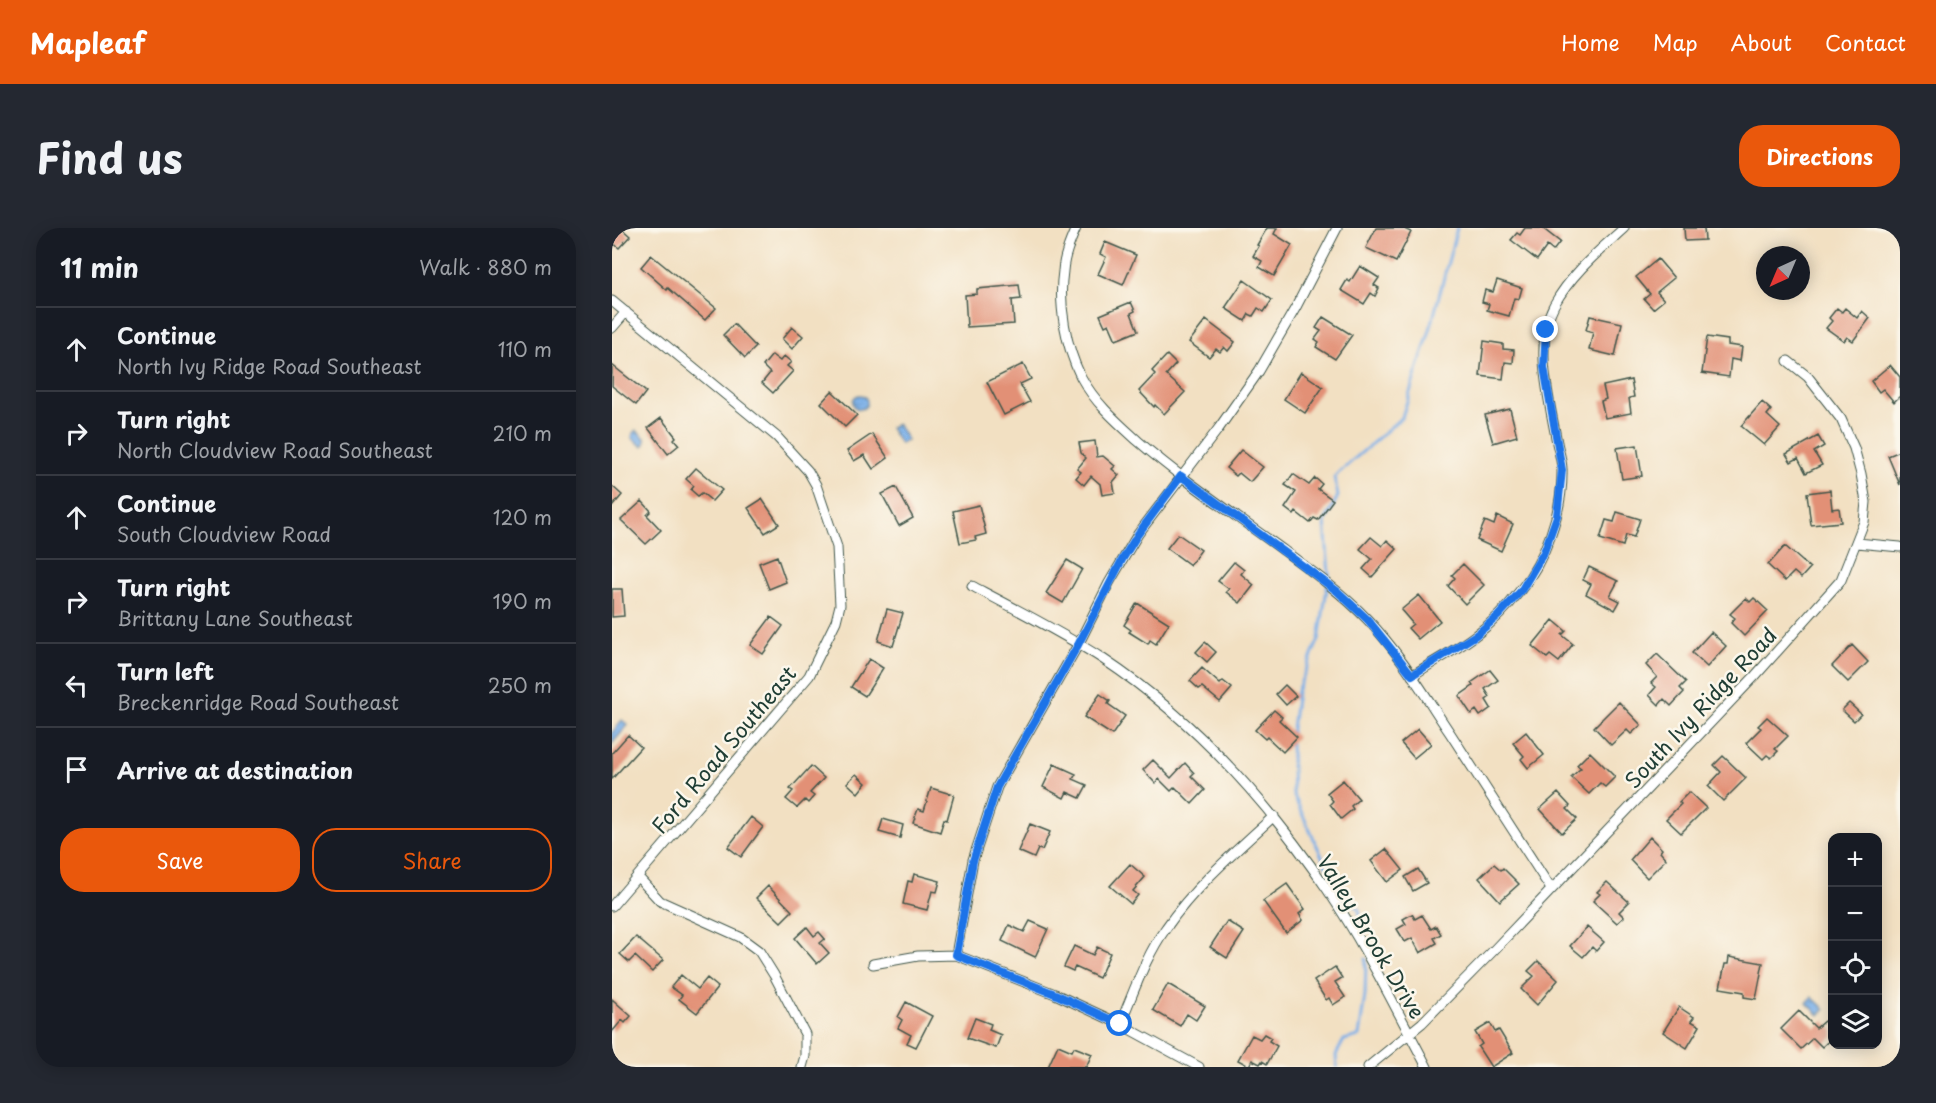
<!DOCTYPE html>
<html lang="en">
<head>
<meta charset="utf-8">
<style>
  body { margin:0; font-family:"Playpen Sans",sans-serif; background:#242831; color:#f1f3f6 }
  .controls { position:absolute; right:18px; bottom:18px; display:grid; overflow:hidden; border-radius:12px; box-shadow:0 3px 15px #0003 }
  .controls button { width:54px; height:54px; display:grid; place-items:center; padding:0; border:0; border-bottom:2px solid #363941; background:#171b24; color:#f1f3f6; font:30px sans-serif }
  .compass { position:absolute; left:1144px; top:18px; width:54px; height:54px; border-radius:50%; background:#171b24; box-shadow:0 3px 15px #0003; rotate:224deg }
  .stop { position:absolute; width:18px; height:18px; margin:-14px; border:4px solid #1a73e8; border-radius:50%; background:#fff }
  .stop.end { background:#1a73e8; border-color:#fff; box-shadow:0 2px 6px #0008 }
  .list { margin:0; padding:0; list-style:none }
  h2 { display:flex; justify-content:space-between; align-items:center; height:78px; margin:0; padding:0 24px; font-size:26px }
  h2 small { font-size:20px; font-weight:400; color:#9ea1a6 }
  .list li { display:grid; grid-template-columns:39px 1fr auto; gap:18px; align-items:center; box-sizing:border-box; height:84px; padding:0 24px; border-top:2px solid #363941 }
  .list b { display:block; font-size:22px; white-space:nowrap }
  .list p { margin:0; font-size:20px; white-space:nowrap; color:#9ea1a6 }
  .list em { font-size:20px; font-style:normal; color:#9ea1a6 }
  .actions { display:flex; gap:12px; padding:18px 24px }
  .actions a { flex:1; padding:14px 0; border:2px solid #ea580c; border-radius:24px; text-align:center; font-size:21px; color:#ea580c }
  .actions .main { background:#ea580c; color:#fff }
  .icon { flex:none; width:33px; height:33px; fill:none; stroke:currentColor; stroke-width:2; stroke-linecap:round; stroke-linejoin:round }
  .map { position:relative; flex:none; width:1288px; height:839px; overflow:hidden; border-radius:24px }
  header { display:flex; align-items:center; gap:36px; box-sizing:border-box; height:84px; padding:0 30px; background:#ea580c; color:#fff }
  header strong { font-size:28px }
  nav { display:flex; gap:33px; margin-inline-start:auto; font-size:21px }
  .intro { display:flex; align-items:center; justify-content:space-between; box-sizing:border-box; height:144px; padding:0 36px }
  h1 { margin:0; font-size:42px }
  .button { padding:15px 27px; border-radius:24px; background:#ea580c; color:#fff; font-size:21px; font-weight:700 }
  main { display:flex; gap:36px; padding:0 36px }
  aside { flex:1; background:#171b24; border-radius:24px; box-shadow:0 3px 15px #0003 }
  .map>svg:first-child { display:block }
</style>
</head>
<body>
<header>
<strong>Mapleaf</strong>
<nav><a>Home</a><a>Map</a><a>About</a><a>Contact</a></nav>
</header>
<div class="intro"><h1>Find us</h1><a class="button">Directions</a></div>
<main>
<aside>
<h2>11 min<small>Walk · 880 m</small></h2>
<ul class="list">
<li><svg class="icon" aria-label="ahead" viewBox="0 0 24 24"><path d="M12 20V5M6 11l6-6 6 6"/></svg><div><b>Continue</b><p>North Ivy Ridge Road Southeast</p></div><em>110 m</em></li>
<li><svg class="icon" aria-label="right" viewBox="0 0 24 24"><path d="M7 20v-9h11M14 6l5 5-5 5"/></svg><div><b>Turn right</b><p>North Cloudview Road Southeast</p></div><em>210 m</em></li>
<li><svg class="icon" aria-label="ahead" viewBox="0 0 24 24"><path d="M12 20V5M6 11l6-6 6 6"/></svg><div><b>Continue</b><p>South Cloudview Road</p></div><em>120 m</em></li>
<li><svg class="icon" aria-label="right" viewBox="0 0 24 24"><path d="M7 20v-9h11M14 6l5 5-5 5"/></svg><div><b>Turn right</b><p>Brittany Lane Southeast</p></div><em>190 m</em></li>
<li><svg class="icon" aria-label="left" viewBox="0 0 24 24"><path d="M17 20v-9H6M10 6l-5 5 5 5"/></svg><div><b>Turn left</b><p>Breckenridge Road Southeast</p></div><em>250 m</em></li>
<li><svg class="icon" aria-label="arrive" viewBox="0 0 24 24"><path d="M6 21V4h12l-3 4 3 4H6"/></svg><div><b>Arrive at destination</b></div></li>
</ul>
<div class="actions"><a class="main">Save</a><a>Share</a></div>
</aside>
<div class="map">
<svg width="1288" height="839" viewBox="0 0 1288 839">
  <defs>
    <pattern id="water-ripples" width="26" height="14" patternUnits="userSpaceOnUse" patternTransform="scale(1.5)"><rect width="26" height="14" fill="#7aafe8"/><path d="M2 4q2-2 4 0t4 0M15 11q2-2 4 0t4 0" fill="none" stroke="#6390bd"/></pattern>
  </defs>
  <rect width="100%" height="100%" fill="#fbf7ec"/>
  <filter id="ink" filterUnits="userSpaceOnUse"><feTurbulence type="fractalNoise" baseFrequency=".0167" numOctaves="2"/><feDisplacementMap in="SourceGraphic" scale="12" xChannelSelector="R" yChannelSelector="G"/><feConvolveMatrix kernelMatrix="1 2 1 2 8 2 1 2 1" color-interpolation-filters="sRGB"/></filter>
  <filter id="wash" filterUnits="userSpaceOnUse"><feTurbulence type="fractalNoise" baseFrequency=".008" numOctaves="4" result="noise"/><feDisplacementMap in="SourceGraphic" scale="24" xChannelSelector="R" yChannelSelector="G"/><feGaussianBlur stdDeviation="1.35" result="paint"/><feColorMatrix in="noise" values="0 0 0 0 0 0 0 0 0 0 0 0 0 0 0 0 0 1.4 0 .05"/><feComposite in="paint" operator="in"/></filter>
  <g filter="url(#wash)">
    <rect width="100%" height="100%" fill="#f2e0c2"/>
    <!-- water -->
    <path fill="url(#water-ripples)" stroke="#4c768e" stroke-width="1.5" d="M241 174a7 7 0 1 1 14 0a7 7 0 1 1-14 0Z
      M285 196 295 212 288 216 278 200Z
      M24 202 33 210V216L30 218 20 210 21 205Z
      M10 492 16 497 0 516V505Z
      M1200 769 1213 781 1207 787 1195 775Z"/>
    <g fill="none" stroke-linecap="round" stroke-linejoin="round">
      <!-- stream -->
      <path stroke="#7aafe8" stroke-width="3" d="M679 508 685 463 707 411 717 347 713 294 726 268 722 249 790 189 818 102 845 0
        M679 515 681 566 726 663 747 681 752 716
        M725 839 724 827 732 812 747 808 753 767 754 731"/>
    </g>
    <g id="blocks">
      <!-- building -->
      <path fill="#e29076" d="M0 0H9L18 8 7 20 0 14Z
        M655 0H665L662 6 680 17 662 48 647 39 650 33 641 28 647 18 645 17Z
        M764 0H790L799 4 784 34 754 20Z
        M913 0H930L948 14 941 23 935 18 925 32 899 12 905 5 908 7Z
        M1072 0H1092L1093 12 1073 13Z
        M493 14 524 27 511 57 486 46 494 29 488 26Z
        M39 27 104 80 93 92 56 60 55 62 29 39Z
        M1046 31 1062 50 1045 64 1052 72 1041 81 1032 71 1038 66 1024 49Z
        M748 38 767 50 762 57 767 60 763 68 759 65 752 76 729 62 735 52 738 54Z
        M632 52 660 72 652 84 646 80 641 88 637 86 633 93 613 80Z
        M885 52 910 60 907 71 902 70 897 88 875 82 877 76 870 74 873 62 881 64Z
        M407 57 409 71 400 72 402 96 355 99 353 67 365 66V61Z
        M519 74 523 83 519 85 526 103 504 112 497 96 493 98 488 87Z
        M1225 80 1230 84 1233 80 1245 90 1250 83 1258 90 1241 113 1235 109 1232 113 1214 100 1220 93 1217 90Z
        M978 88 1010 95 1003 128 977 122 981 104 974 102Z
        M711 89 740 107 723 131 704 119 707 114 703 111 709 103 704 100Z
        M594 92 623 114 616 123 612 119 608 124 604 121 597 129 577 114Z
        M122 96 144 119 133 130 111 107Z
        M180 99 191 108 180 121 170 111Z
        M1095 109 1116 112V117L1130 119 1128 133 1119 131 1117 149 1090 145Z
        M872 113 891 116V121L902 122 901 135 893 134 891 151 868 148Z
        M160 127 168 133 172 128 179 134 175 138 181 143 161 165 150 155 158 145 151 138Z
        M555 127 564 136 554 147 573 164 552 186 543 177 542 179 527 163 543 146 540 143Z
        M411 136 419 151 408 156 418 174 392 187 375 154Z
        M0 137 34 164 24 177 0 158Z
        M1278 137 1288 149V168L1282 174 1271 161 1267 164 1259 153Z
        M689 144 711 159 693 185 672 171Z
        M1019 152 1022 169 1017 170 1019 185 993 190 989 173 994 171 991 158Z
        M220 163 245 187 233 199 209 175Z
        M1150 174 1159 182 1155 187 1168 199 1152 217 1129 198Z
        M898 181 905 208 881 215 873 187Z
        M49 190 64 209 62 211 67 217 56 226 36 200Z
        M260 206 276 230 261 241 252 227 242 233 235 223Z
        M1206 208 1212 218 1202 224 1210 237 1194 245 1186 230 1179 234 1174 226Z
        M483 213 485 229 491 228 503 238 500 241 507 247 501 254 503 265 490 267 488 256 479 248 472 257 464 250 469 244 465 241 474 230 469 225 467 215Z
        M1025 217 1030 248 1010 251 1005 220Z
        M629 222 651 239 638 254 627 245 624 248 614 240Z
        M1288 223V257L1276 228Z
        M84 240 110 262 100 273 90 265 86 268 79 262 82 258 74 251Z
        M681 246 697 257 703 250 710 256 706 261 721 272 706 292 702 290 698 295 684 284 682 287 673 280 684 264 673 257Z
        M0 258 10 267 0 279Z
        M284 259 301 290 287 298 270 266Z
        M1218 262 1220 281 1227 280 1229 294 1199 297 1195 265Z
        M150 271 167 296 153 305 136 280Z
        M30 273 39 283 35 287 49 302 34 316 9 292Z
        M367 277 374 306 363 309 364 312 348 315 341 283Z
        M1005 284 1028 291 1022 309 1014 307 1011 318 988 311 994 292 1002 294Z
        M885 288 901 296 889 323 865 312 873 293 882 297Z
        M566 306 589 322 578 337 555 320Z
        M759 309 770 318 775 312 785 321 760 349 751 341 760 331 748 321Z
        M1173 318 1198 340 1189 350 1182 344 1173 353 1156 337Z
        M165 328 174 354 157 361 147 335Z
        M455 332 470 341 451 375 434 365Z
        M622 334 632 342 629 346 642 357 628 375 614 364 617 361 606 353Z
        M851 336 872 357 853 376 836 358 843 350 840 347Z
        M977 339 1006 353 998 368 1008 373 1003 382 974 366 979 356 971 352Z
        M0 361H10L12 388 0 389Z
        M807 367 828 393 806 411 796 400 801 396 789 382Z
        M1134 370 1138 374 1142 370 1156 383 1132 408 1119 395 1123 390 1118 386Z
        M525 375 557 395 544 416 538 412 536 416 517 404 519 402 512 397Z
        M275 381 291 385 281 418 266 413Z
        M159 389 171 398 151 426 138 417Z
        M941 392 954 403 950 407 961 416 947 434 938 427 935 430 920 418Z
        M1099 404 1114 418 1095 439 1080 425Z
        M593 414 604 424 595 434 584 424Z
        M1240 417 1256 434 1236 454 1220 438Z
        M1045 426 1074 454 1068 460 1072 464 1059 478 1052 471 1047 477 1037 467 1044 459 1039 455 1045 449 1034 437Z
        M257 431 271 440 253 468 239 459Z
        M590 440 608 456 611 453 620 460 608 474 590 459 587 461 578 453Z
        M878 442 886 452 873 461 878 469 874 472 879 480 868 488 864 482 859 486 847 468 861 458 859 455Z
        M673 457 684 468 674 477 664 466Z
        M488 466 498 473 496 476 513 488 500 507 472 489Z
        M1007 474 1029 497 1019 506 1015 502 999 517 982 499Z
        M1237 475 1249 486 1242 493 1230 482Z
        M662 482 670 489 667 492 685 509 671 524 655 509 653 511 643 502Z
        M1155 489 1176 508 1163 521 1166 523 1159 530 1155 527 1151 531 1134 515 1149 500 1146 498Z
        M806 501 819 516 802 530 789 515Z
        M914 504 932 527 916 540 909 531 912 528 901 515Z
        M16 507 29 519 0 551V525Z
        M978 524 1003 549 993 559 988 555 977 566 959 549 969 540 965 537Z
        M1111 528 1134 550 1111 573 1096 558 1109 544 1102 537Z
        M541 532 559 550 573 535 582 545 579 548 593 562 580 576 563 559 559 563 547 551 543 555 531 542Z
        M442 536 464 546 461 551 475 557 468 570 455 564 452 570 431 559Z
        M199 538 212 550 198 565 202 568 196 575 193 572 185 580 174 571 181 563 178 561Z
        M244 546 254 555 246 565 235 555Z
        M731 552 747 571 739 578 741 581 729 591 718 576 721 573 715 565Z
        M319 560 342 567 335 592 332 591 328 604 301 595 306 581 312 583Z
        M1077 564 1094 580 1069 605 1054 591 1069 576 1067 574Z
        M946 565 958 578 955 581 965 591 950 605 928 581Z
        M139 589 151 599 129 629 116 619Z
        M271 591 291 597 288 610 267 604Z
        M418 596 438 604 430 622 426 621 422 630 406 623Z
        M1038 609 1050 621 1048 624 1054 631 1035 650 1018 632Z
        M774 621 791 642 775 654 759 633Z
        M518 636 533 649 521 663 526 667 519 676 498 658Z
        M882 636 889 642 891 640 907 656 888 673 867 650Z
        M806 641 815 655 801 663 793 649Z
        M302 646 328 653 325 664 320 663 315 682 291 676 296 653 300 654Z
        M995 654 1017 674 1007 684 1012 689 1005 695 981 673 988 666 985 664Z
        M675 656 693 681 687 686 691 692 674 705 651 673Z
        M156 658 180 683 169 694 144 670Z
        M800 686 803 691 810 687 819 701 824 698 829 706 822 710 825 715 808 725 800 710 793 714 785 701 794 696 791 691Z
        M418 693 436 701 423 729 390 713 397 697 412 704Z
        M615 693 632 704 615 730 598 719Z
        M195 699 202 708 207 704 213 711 208 715 217 725 205 736 183 710Z
        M975 699 992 714 984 723 980 719 971 729 958 718Z
        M24 709 51 732 40 744 23 728 17 734 8 726Z
        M462 718 481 727 485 719 498 725 487 750 463 739 461 743 452 739Z
        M1117 729 1151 735 1144 771 1132 769V764L1108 760 1113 736H1116Z
        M926 733 946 752 925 777 909 761 922 748 916 743Z
        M723 739 730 750 723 754 733 769 721 777 717 770 714 772 702 753Z
        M69 747 86 761 95 750 106 759 85 785 67 771 70 767 59 759Z
        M556 756 593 778 584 792 575 786 568 798 541 782Z
        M0 771 19 788 13 795 10 792 0 804Z
        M294 774 320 788 304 819 295 815 299 807 286 800 290 792 286 789Z
        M1067 779 1082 789 1079 793 1088 798 1075 820 1051 804Z
        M1187 783 1204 800 1212 793 1221 802V809L1210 819 1201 810 1189 821 1169 801Z
        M363 790 379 796 377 802 389 807 384 820 355 810Z
        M878 795 883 804 887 802 901 825 879 839 866 819 870 816 863 804Z
        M652 806 659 810 657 813 665 818 655 836 650 833 648 836 640 832 637 838 626 832 640 807 648 811Z
        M446 817 460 823 462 819 480 826 474 839H436Z"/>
    </g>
  </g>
  <g filter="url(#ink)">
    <use href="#blocks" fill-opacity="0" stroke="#3f5549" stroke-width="1.5"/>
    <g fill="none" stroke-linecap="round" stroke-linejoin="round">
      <defs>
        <path id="minor" d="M464 0C458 14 452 28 451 43 446 77 454 119 469 149 483 175 505 194 526 213 572 253 623 287 671 322 701 344 730 365 755 391 788 425 812 466 838 505 872 557 905 609 939 661
          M0 73 165 209 196 243 204 257 225 319 228 377 224 393 197 448 0 678
          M0 100 14 84
          M1245 315 1288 319
          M360 358C404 381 449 404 491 431 580 490 655 573 715 661 753 717 783 779 815 839
          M800 448C821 433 845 422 865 406 881 394 895 380 907 364 933 333 951 283 950 242 950 233 947 224 945 215 938 174 921 116 942 77 959 46 987 23 1012 0
          M26 649 48 673 128 709 147 723 162 747 193 806V828L190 839
          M344 727 361 632 385 559 466 417 497 355 526 306 607 200 647 143 684 79 725 0
          M261 736 306 728 344 727 443 766 508 796 587 839
          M508 796C522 764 533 729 554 700 583 658 624 623 662 588
          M756 839 810 795 881 723 1143 448 1229 352 1252 294 1254 274 1249 246 1242 220 1229 191 1196 149 1176 133"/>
      </defs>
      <!-- minor casing -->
      <use href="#minor" stroke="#3f5549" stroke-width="11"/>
      <!-- minor -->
      <use href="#minor" stroke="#fff" stroke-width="9"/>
    </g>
  </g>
  <g fill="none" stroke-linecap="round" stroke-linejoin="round" filter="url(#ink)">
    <!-- route -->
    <path stroke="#1a73e8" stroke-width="8" d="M508 796 443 766 344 727 361 633 385 559 466 417 510 332 526 306 569 248 725 363 756 392 800 447 864 407 886 388 909 363 932 324 945 288 950 242 932 139 934 102"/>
  </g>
  <g text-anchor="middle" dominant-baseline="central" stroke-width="5" stroke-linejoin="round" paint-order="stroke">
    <!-- street labels -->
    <g font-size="21" fill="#1f3d34" stroke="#fbf7ec">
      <text transform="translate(1088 479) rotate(-47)">South Ivy Ridge Road</text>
      <text transform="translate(111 521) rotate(-50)">Ford Road Southeast</text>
      <text transform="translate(760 708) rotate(59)">Valley Brook Drive</text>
    </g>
  </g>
</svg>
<div class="controls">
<button>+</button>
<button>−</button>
<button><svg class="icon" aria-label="locate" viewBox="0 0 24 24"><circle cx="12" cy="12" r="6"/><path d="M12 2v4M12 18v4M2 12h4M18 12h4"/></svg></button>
<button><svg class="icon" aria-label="layers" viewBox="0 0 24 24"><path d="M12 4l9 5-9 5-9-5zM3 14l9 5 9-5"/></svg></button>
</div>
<svg class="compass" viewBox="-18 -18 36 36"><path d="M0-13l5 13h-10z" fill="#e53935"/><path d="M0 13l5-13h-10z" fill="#9ea1a6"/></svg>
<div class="stop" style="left:508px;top:796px"></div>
<div class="stop end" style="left:934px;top:102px"></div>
</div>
</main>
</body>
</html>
